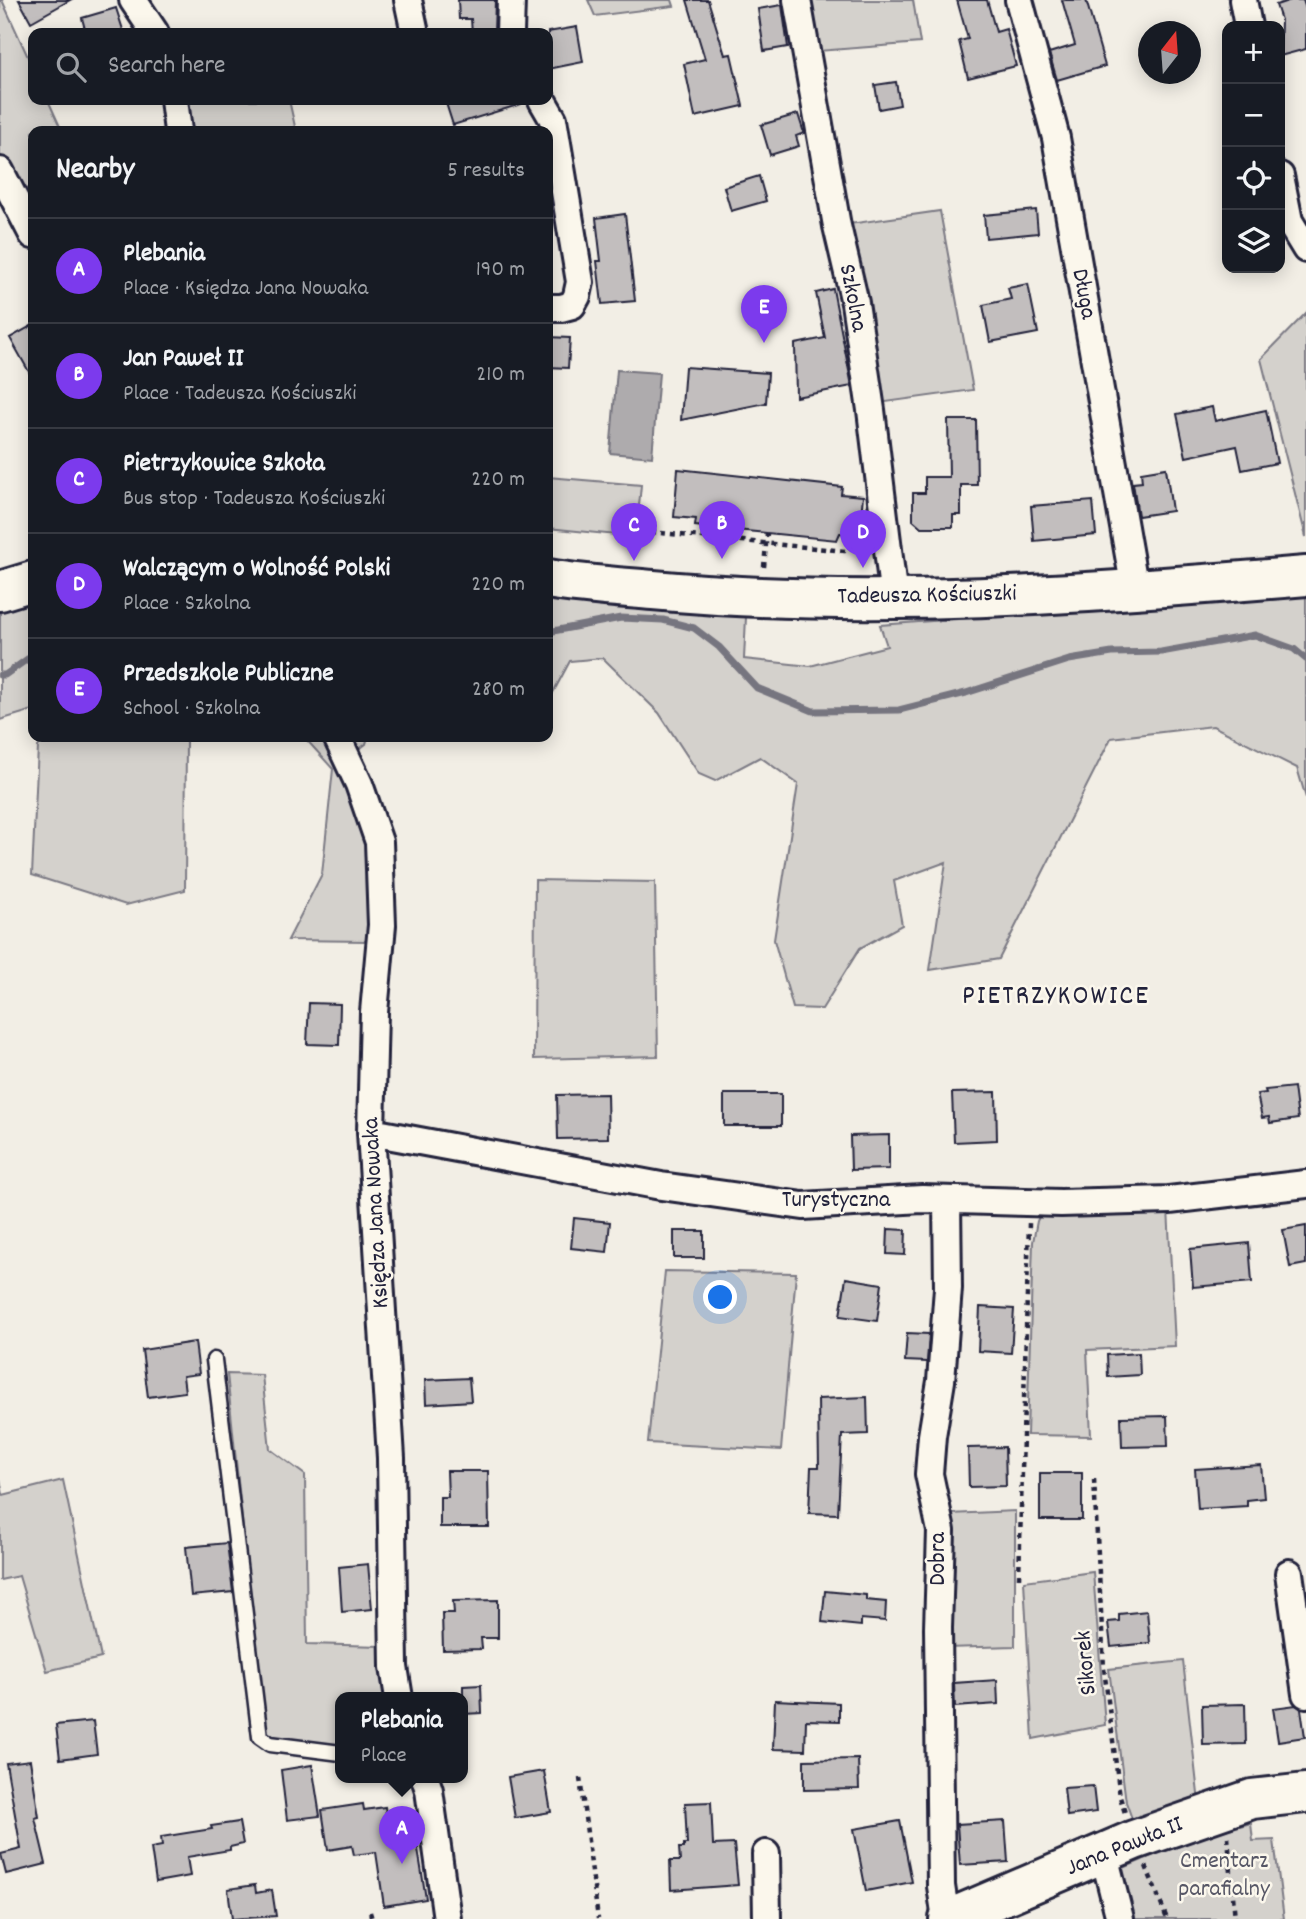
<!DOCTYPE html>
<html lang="en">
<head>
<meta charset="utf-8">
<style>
  body { margin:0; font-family:Dekko,sans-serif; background:#242831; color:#f1f3f6 }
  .controls { position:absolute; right:21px; top:21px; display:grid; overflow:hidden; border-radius:14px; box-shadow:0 4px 18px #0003 }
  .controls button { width:63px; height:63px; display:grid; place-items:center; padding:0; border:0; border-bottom:2px solid #363941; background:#171b24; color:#f1f3f6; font:35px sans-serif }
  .compass { position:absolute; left:1138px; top:21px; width:63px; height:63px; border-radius:50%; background:#171b24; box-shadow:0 4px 18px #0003; rotate:17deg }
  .you { position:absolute; left:721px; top:1298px; width:24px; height:24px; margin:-18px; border:5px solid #fff; border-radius:50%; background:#1a73e8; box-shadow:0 0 0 10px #1a73e833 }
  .badge { display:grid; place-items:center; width:46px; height:46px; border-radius:50%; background:#7c3aed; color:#fff; font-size:23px; font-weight:700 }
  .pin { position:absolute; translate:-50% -58px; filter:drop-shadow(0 2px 4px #0008) }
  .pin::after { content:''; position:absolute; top:37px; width:24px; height:21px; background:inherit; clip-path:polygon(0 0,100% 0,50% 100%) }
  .popup { position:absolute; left:335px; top:1692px; width:133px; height:91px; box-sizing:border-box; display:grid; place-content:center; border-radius:14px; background:#171b24; filter:drop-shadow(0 2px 5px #0005); font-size:23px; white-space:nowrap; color:#9ea1a6 }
  .popup b { font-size:26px; color:#f1f3f6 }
  .popup::after { content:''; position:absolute; left:50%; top:100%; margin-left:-14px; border:14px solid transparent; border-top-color:#171b24 }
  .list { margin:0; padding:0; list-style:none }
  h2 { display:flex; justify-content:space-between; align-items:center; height:91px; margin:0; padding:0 28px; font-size:30px }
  h2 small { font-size:23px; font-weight:400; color:#9ea1a6 }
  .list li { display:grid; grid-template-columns:46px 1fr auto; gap:21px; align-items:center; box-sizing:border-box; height:105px; padding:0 28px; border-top:2px solid #363941 }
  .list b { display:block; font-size:26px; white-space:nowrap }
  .list p { margin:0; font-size:23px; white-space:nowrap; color:#9ea1a6 }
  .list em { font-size:23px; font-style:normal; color:#9ea1a6 }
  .icon { flex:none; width:38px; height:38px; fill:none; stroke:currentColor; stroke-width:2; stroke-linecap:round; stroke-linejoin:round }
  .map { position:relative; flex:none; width:1306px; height:1919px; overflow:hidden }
  .search { position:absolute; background:#171b24; box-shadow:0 4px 18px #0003; left:28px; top:28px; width:525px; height:77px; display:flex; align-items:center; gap:18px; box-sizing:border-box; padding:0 24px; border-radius:14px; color:#9ea1a6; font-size:26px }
  .panel { position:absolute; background:#171b24; box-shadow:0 4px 18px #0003; left:28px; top:126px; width:525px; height:616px; border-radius:14px }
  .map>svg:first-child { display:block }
</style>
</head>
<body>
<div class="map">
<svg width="1306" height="1919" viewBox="0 0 1306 1919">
  <rect width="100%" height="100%" fill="#f2eee5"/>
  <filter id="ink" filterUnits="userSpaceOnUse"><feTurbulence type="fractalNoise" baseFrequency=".0143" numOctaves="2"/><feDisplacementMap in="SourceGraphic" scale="14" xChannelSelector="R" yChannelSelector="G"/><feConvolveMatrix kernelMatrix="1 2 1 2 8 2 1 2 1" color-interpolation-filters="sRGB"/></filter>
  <g filter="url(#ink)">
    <!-- green -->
    <path fill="#d4d1cc" stroke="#7b7a84" stroke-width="2" d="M0 0H2L33 68V100H48L62 131H33V221L0 160Z
      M588 0H672L674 6 595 16Z
      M810 0H913L920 43 818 51Z
      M179 100H289L296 131H184Z
      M940 211 973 390 879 403 849 224Z
      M1306 313V537L1261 359Z
      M548 477 641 485 636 537 548 528Z
      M1306 592V798L1297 768 1213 726 1111 738 999 959 930 970 946 862 894 881 902 925 860 948 822 1009 793 1008 774 940 798 784 760 757 715 781 699 774 659 713 603 658 570 661 548 702V597L746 617 744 659 810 666 887 646 880 625Z
      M33 597V710L0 720V606Z
      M44 737H186L185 890 126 905 32 875 38 747Z
      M304 737H368L366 744 342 762 367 836 372 878 368 941 288 940 322 874 333 769Z
      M535 880 655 882 658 1056 534 1059Z
      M1168 1208 1175 1346 1087 1350 1091 1436 1027 1435 1033 1242 1037 1221 1043 1209Z
      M665 1271 796 1273 781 1450 648 1443Z
      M227 1374 262 1375 270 1449 305 1475 307 1644 382 1646 387 1698H341V1747L274 1739 264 1731Z
      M0 1479 3 1495 63 1480 101 1658 47 1671 19 1576 0 1580Z
      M1015 1511V1646L945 1648 950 1514Z
      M1093 1572 1105 1725 1033 1739 1024 1581Z
      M1183 1661 1199 1803 1136 1830 1126 1802 1109 1669Z
      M1251 1823 1253 1841 1274 1840 1284 1919H1130L1121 1869 1194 1838Z"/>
    <!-- water -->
    <path fill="#aeabad" stroke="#76747f" stroke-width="2" d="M617 370 659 373 652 457 610 453Z"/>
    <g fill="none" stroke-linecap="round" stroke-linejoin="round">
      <!-- stream -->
      <path stroke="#76747f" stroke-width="7" d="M548 632 621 618 663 620 694 628 719 647 757 688 813 711 899 710 966 693 1069 660 1112 653 1161 652 1255 635 1294 649 1306 659
        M0 675H5L33 655"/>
    </g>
    <!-- building -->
    <path fill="#c2bebe" stroke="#22223b" stroke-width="2" d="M19 0H70L31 22Z
      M458 0H495L494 33H472L471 19H459Z
      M687 0H708L725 55 731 54 743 106 695 117 684 64 705 59Z
      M957 0H987L996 32 1006 29 1016 66 968 78 959 41 968 39Z
      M1062 0H1086L1105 66 1057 80 1049 53 1075 45Z
      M1291 0H1303L1306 9V49L1280 56 1281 20 1276 5Z
      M782 5 788 47 764 51 758 9Z
      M116 8 124 33H86L82 18Z
      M577 27 583 62 548 69V32Z
      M896 82 900 105 879 109 875 85Z
      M445 100H521V104L453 125Z
      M798 114 804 133 796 136 799 146 770 155 761 125Z
      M759 176 766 201 731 211 724 187Z
      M1036 210 1038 233 986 238 984 215Z
      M625 214 635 301 602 304 597 261H601L596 218Z
      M1028 284 1038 333 990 342 983 305 1011 299 1008 288Z
      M833 289 852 386 796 397 795 344 825 338 816 293Z
      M33 325V379L10 338Z
      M548 337 570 338 568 368 548 367Z
      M685 367 768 373 766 403 681 420Z
      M1212 407 1215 421 1266 410 1277 463 1242 470 1237 446 1186 457 1177 414Z
      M948 420H976L977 485H961V515H953V527H921L913 520V493H925V477H949Z
      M1166 468 1172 511 1138 516 1133 483 1142 482 1141 472Z
      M678 469 842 487 841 494 863 496 859 535 840 533 837 540 695 526 696 519 674 517Z
      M1093 501 1096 535 1034 541 1031 506Z
      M309 1003 340 1004 339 1045 307 1044Z
      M1294 1087 1298 1119 1270 1123 1269 1117 1262 1118 1257 1094 1266 1093 1265 1090Z
      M996 1092 997 1140 954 1142 952 1093Z
      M607 1094 608 1138 558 1139 557 1095Z
      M724 1094H781V1126H724Z
      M889 1135V1169L851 1170 850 1136Z
      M574 1218 610 1222 607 1252 571 1248Z
      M1306 1226V1264L1290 1267 1283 1230Z
      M888 1229 906 1230 905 1255 887 1254Z
      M674 1231H704V1258H674Z
      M1249 1243 1252 1282 1193 1287 1190 1249Z
      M846 1278 882 1284 877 1321 840 1316Z
      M980 1307 1014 1309 1011 1353 978 1351Z
      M907 1333 929 1334 927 1362 905 1361Z
      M195 1342 199 1374 183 1376 185 1392 148 1397 142 1350Z
      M1139 1353 1140 1375 1108 1377 1107 1355Z
      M469 1378 471 1401 426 1404 425 1380Z
      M867 1397 868 1434 842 1435 838 1514 809 1513 811 1467H819L818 1399Z
      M1167 1416 1168 1446 1122 1447 1121 1417Z
      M1005 1447 1006 1486 969 1487 968 1448Z
      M1261 1465 1264 1498 1247 1500V1506L1198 1509 1195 1469Z
      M447 1471H488L489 1527H440V1497H448Z
      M1040 1473H1082V1520H1040Z
      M227 1543 233 1592 191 1596 186 1547Z
      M368 1564 372 1609 342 1612 339 1567Z
      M825 1591 866 1595V1600L886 1602 885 1621 861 1619V1626L822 1622Z
      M498 1600V1638H481L482 1649 443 1650 442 1613H454L453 1601Z
      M1147 1611 1150 1643 1111 1647 1108 1622 1119 1621V1614Z
      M997 1680 998 1704 955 1707 954 1683Z
      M481 1685 482 1713 463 1714V1686Z
      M775 1700 839 1703V1721L806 1720 805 1750 773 1749Z
      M1245 1704 1246 1744 1203 1745 1202 1705Z
      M1296 1705 1301 1709 1305 1737 1278 1741 1273 1708Z
      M93 1721 97 1754 60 1759 56 1725Z
      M858 1759 859 1789 804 1790V1760Z
      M30 1760 39 1817 35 1818 46 1864 6 1874 1 1854 21 1849 6 1763Z
      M312 1765 320 1816 287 1820 281 1770Z
      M544 1771 551 1812 515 1818 508 1777Z
      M1093 1786 1096 1812 1067 1816 1064 1788Z
      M711 1802 713 1845 734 1844 738 1885 671 1890 670 1861H680L679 1848H684V1844H687L685 1803Z
      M363 1804 364 1810 385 1807 388 1828 414 1824 426 1899 384 1906 376 1852 354 1855 352 1846 328 1850 322 1810Z
      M900 1821 912 1882 866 1891 854 1829Z
      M1005 1821 1008 1862 960 1865 957 1824Z
      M239 1822 243 1844 230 1847V1850L187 1857 190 1876 156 1882 151 1848 162 1846 161 1837 212 1829 211 1826Z
      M255 1885 256 1893 272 1890 276 1916 232 1919 228 1889Z"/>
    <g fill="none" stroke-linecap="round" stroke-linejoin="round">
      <defs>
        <path id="lane" d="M214 1360 260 1737 270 1744 341 1753"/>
        <path id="street" d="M133 0 155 33
          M408 0 415 33
          M797 0 837 226 855 303 871 410 894 599
          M1019 0 1056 138 1135 590
          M1243 0 1248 26
          M510 33 511 0
          M174 100 178 131
          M542 100 553 119 580 282 577 296 572 305 561 308H548
          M0 171 33 235
          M1280 176 1289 221 1306 249
          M337 737 359 784 379 842 382 925 374 1012 371 1132 391 1458 394 1667 399 1698
          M371 1132 661 1186 803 1206 922 1199 1061 1203 1169 1200 1306 1184
          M1289 1573 1306 1694
          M425 1778 429 1790 447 1919
          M766 1854 767 1919
          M1104 1855 1120 1919
          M946 1919 941 1886 938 1628 941 1531 929 1474 932 1436 941 1381 948 1288 947 1200"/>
        <path id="secondary" d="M548 579C583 585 618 587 653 590 870 610 1090 594 1306 576
          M0 591 33 581
          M949 1919 1134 1840 1252 1799 1306 1793"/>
      </defs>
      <!-- lane casing -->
      <use href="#lane" stroke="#22223b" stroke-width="19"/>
      <!-- street casing -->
      <use href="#street" stroke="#22223b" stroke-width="32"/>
      <!-- secondary casing -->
      <use href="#secondary" stroke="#22223b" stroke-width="44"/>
      <!-- path -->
      <path stroke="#22223b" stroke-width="4.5" stroke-dasharray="5 5" stroke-linecap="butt" d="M641 531 845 551 863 538
        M764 567 767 533
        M1094 1479 1104 1668 1120 1797 1125 1813
        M1019 1578 1029 1223
        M580 1778 598 1919
        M1228 1837 1235 1919
        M1146 1866 1167 1919
        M370 1912 372 1919"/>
      <!-- lane -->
      <use href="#lane" stroke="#fbf7ec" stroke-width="14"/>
      <!-- street -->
      <use href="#street" stroke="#fbf7ec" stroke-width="26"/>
      <!-- secondary -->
      <use href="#secondary" stroke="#fbf7ec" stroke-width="38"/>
    </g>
  </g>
  <g text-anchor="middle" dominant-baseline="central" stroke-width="5" stroke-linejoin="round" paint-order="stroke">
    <!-- street labels -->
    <g font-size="24" fill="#22223b" stroke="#fbf7ec">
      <text transform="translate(1083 294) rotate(79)">Długa</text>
      <text transform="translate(852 298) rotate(79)">Szkolna</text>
      <text transform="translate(927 596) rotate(-1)">Tadeusza Kościuszki</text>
      <text x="836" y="1201">Turystyczna</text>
      <text transform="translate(377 1213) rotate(-93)">Księdza Jana Nowaka</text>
      <text transform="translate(939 1559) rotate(-90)">Dobra</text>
      <text transform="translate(1087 1663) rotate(-95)">Sikorek</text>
      <text transform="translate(1125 1847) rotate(-22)">Jana Pawła II</text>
    </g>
    <!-- park labels -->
    <g font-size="24" fill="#575766" stroke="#fbf7ec">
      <text x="1224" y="1862">Cmentarz<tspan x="1224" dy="28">parafialny</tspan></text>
    </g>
    <!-- quarter labels -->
    <g font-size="28" letter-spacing="2" fill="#22223b" stroke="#fbf7ec">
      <text x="1056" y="998">PIETRZYKOWICE</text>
    </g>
  </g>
</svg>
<div class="controls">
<button>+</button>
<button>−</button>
<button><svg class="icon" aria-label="locate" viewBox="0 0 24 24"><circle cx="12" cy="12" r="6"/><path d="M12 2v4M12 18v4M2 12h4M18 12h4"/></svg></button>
<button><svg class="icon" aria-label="layers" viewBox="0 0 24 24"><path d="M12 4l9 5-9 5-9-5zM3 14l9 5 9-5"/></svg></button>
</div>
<svg class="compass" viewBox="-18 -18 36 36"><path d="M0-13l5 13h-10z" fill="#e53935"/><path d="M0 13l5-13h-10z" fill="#9ea1a6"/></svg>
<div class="you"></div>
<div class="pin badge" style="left:402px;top:1864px">A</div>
<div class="popup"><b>Plebania</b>Place</div>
<div class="pin badge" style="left:722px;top:559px">B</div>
<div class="pin badge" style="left:634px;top:561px">C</div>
<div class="pin badge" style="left:863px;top:568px">D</div>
<div class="pin badge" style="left:764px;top:343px">E</div>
<div class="search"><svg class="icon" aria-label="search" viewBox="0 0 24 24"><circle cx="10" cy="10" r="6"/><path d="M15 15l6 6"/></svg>Search here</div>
<section class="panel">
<h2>Nearby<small>5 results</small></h2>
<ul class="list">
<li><span class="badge">A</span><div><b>Plebania</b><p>Place · Księdza Jana Nowaka</p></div><em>190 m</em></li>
<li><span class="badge">B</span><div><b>Jan Paweł II</b><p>Place · Tadeusza Kościuszki</p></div><em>210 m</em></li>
<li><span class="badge">C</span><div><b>Pietrzykowice Szkoła</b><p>Bus stop · Tadeusza Kościuszki</p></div><em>220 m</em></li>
<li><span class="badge">D</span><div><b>Walczącym o Wolność Polski</b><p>Place · Szkolna</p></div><em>220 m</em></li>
<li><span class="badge">E</span><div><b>Przedszkole Publiczne</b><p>School · Szkolna</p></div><em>280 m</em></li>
</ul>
</section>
</div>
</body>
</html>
